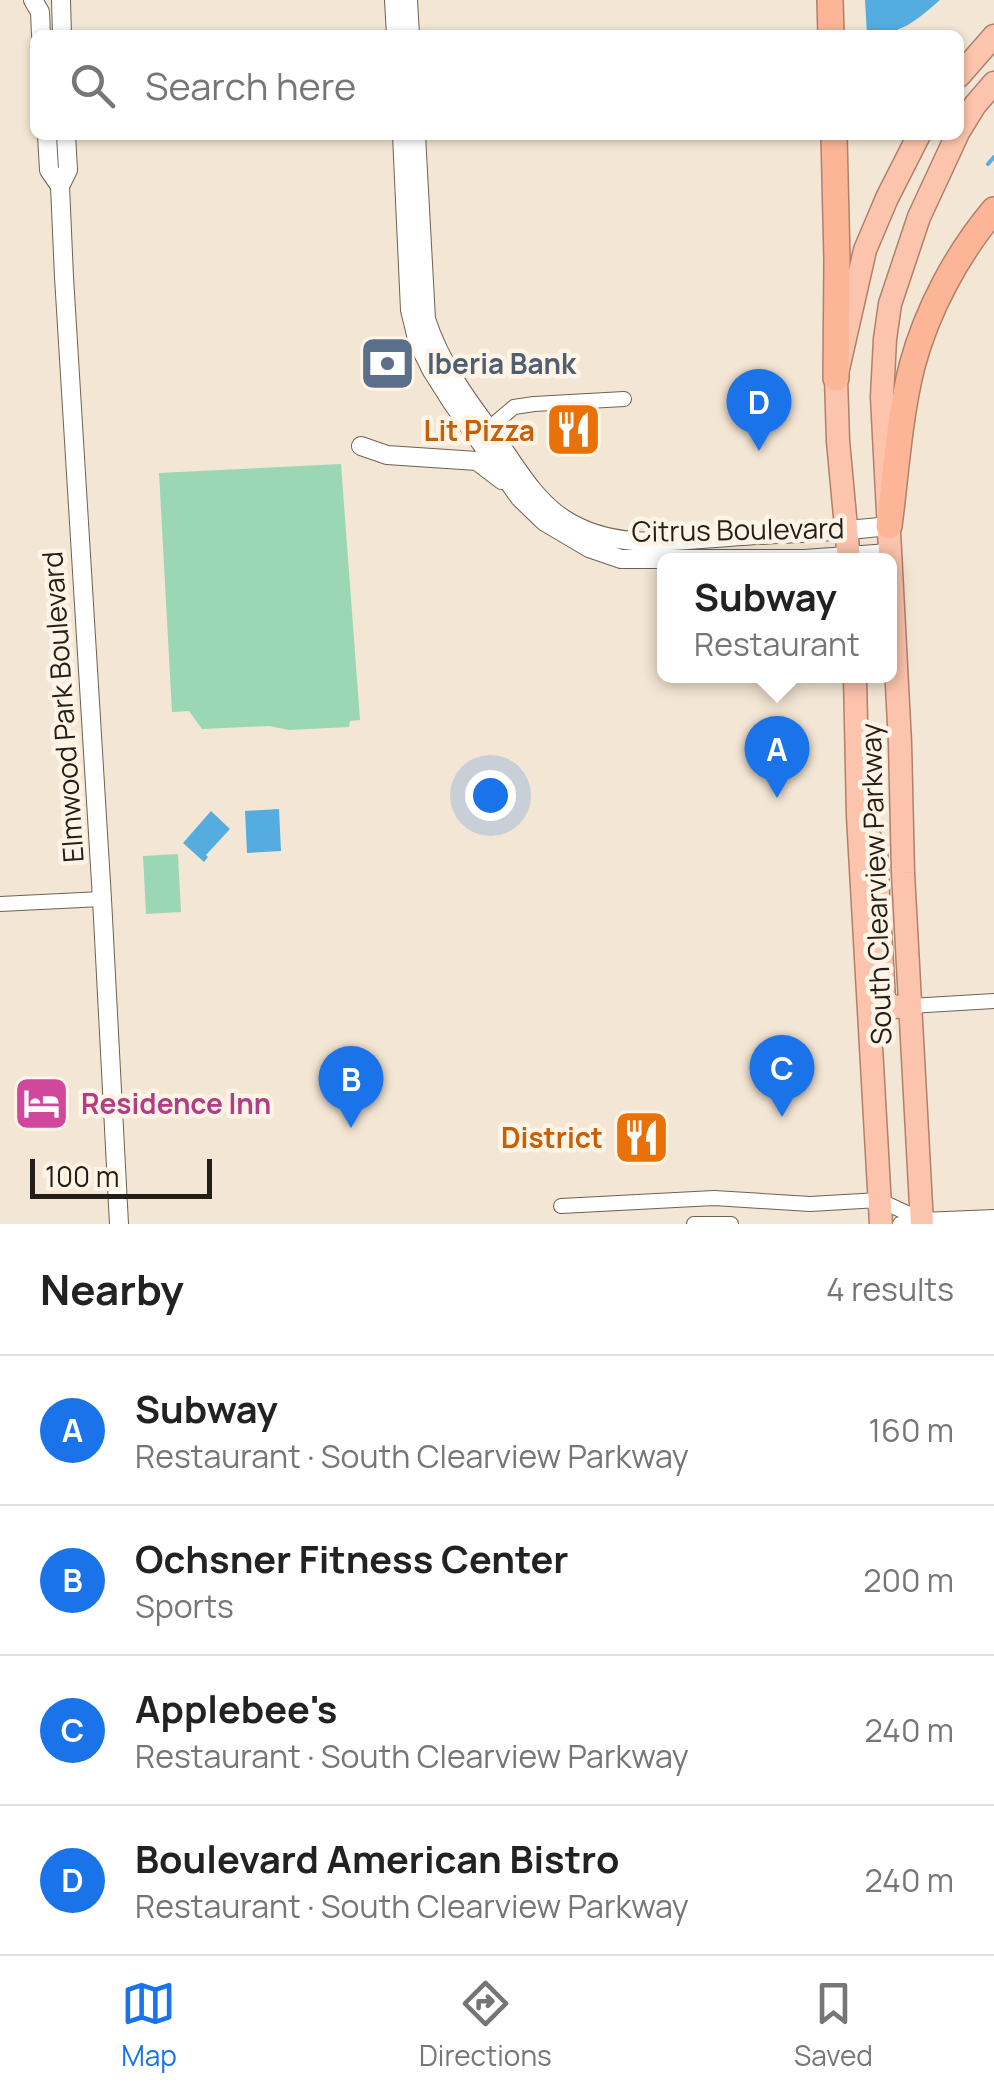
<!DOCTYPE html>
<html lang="en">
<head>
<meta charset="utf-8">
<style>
  body { margin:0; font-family:Manrope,sans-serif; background:#f2f2f2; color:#222 }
  .scale { position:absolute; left:30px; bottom:25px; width:182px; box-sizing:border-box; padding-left:10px; border:5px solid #231e18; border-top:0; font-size:28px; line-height:35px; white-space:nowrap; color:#231e18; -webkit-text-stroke:8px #fff4e5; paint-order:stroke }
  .you { position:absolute; left:490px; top:795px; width:35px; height:35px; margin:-25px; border:8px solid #fff; border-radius:50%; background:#1a73e8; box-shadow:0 0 0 15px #1a73e833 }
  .badge { display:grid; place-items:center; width:65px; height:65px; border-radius:50%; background:#1a73e8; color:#fff; font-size:32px; font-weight:700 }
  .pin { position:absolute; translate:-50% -82px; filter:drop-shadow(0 2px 5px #0008) }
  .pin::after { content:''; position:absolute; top:52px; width:35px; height:30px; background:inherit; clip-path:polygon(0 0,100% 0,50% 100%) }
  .popup { position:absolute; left:657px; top:553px; width:240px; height:130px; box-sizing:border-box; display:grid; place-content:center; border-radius:15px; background:#fff; filter:drop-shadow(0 2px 8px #0005); font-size:32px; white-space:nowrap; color:#767676 }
  .popup b { font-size:38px; color:#222 }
  .popup::after { content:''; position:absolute; left:50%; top:100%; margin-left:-20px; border:20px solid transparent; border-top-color:#fff }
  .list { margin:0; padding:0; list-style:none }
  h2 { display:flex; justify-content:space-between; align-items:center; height:130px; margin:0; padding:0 40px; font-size:42px }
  h2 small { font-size:32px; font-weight:400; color:#767676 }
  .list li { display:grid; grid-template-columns:65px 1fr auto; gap:30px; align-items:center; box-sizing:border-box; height:150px; padding:0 40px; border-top:2px solid #e0e0e0 }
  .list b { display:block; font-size:38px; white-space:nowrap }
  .list p { margin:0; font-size:32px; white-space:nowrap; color:#767676 }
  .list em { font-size:32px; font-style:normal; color:#767676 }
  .icon { flex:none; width:55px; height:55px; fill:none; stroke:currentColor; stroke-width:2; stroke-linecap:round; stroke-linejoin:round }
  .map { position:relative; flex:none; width:994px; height:1224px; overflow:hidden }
  .search { position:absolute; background:#fff; box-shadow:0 2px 8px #0004; left:30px; right:30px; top:30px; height:110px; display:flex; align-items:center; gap:25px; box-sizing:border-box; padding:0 35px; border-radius:15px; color:#767676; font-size:38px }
  .sheet { height:730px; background:#fff }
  nav { display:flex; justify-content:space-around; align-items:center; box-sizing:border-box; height:140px; border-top:2px solid #e0e0e0; background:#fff; font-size:28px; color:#767676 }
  nav a { display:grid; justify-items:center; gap:5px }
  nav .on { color:#1a73e8 }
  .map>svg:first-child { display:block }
</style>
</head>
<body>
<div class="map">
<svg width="994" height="1224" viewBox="0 0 994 1224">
  <rect width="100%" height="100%" fill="#f4e6d4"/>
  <!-- green -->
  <path fill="#9bd7b5" d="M341 464 360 720 350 721 349 727 289 730 269 726 202 729 189 711 172 712 159 473Z
    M178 854 181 912 146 914 143 856Z"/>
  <!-- water -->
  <path fill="#54adde" d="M865 0H940C916 21 900 35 867 35Z
    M279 809 281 851 247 853 245 811Z
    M211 811 230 829 206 855 208 857 204 862 183 843Z"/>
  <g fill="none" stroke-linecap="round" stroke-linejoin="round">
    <!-- stream -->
    <path stroke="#54adde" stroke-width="4" d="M988 164 994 157"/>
    <defs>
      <path id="minor" d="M488 429 514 407 534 404 624 399
        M0 904 102 899
        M910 1006 994 1001
        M561 1206 714 1198 810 1204 879 1200 922 1220
        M694 1224H731
        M900 1224 922 1220 994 1217"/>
      <path id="tertiary" d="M33 0 40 12 41 35
        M61 0 62 35
        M394 0 396 35
        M408 0 410 35
        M47 135 49 170 60 186
        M66 135 68 170 60 186 64 277 102 899 119 1224
        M402 135 410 310 418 343 432 371 451 401 520 498 545 522 589 548 621 559H804L890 553
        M416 135 426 319C440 363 467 400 495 437 515 465 534 500 564 519 618 554 683 539 743 536 792 533 840 532 889 526
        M361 446 387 455 477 461 502 480"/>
      <path id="trunk" d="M959 76 994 36
        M959 131 975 105 994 83
        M849 560 838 441 836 378 865 250 887 198 919 135
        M855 676 858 816 881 1224
        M862 823 876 849 878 893
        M880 930 884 1000 893 1007 910 1006
        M922 1224 903 873 900 743 882 397 885 339 890 304 919 217 957 135"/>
      <path id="motorway" d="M830 0 831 35
        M834 135 837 260 836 378
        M889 526C896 473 899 418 912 366 927 310 957 254 994 210"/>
    </defs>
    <!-- minor casing -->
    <use href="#minor" stroke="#6d6252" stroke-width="16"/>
    <!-- tertiary casing -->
    <use href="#tertiary" stroke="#6d6252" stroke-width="20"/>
    <!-- trunk casing -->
    <use href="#trunk" stroke="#b0806b" stroke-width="25"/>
    <!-- motorway casing -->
    <use href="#motorway" stroke="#b0806b" stroke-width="28"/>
    <!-- minor -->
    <use href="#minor" stroke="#fff" stroke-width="14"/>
    <!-- tertiary -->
    <use href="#tertiary" stroke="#fff" stroke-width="18"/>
    <!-- trunk -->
    <use href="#trunk" stroke="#fcc4ac" stroke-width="22"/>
    <!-- motorway -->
    <use href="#motorway" stroke="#fcb597" stroke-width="25"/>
  </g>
  <!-- icons -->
  <defs>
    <symbol id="bank-square" viewBox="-11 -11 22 22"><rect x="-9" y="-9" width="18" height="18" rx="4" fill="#5c6f8a" stroke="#fff4e5"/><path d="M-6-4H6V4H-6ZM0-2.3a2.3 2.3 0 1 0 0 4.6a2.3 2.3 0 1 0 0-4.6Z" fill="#fff"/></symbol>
    <symbol id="restaurant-square" viewBox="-11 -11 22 22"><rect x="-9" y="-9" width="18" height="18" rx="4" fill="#e8710a" stroke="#fff4e5"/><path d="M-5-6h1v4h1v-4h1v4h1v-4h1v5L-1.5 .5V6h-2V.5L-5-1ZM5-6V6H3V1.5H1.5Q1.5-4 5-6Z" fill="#fff"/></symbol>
    <symbol id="hotel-square" viewBox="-11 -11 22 22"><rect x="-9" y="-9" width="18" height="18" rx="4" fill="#d1479c" stroke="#fff4e5"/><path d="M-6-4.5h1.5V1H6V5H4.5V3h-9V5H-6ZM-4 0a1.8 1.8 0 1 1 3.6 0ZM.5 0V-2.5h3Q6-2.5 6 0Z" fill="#fff"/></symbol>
  </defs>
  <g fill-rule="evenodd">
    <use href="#bank-square" x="356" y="332" width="63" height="63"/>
    <use href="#restaurant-square" x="542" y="398" width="63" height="63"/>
    <use href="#hotel-square" x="10" y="1072" width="63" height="63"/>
    <use href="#restaurant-square" x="610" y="1106" width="63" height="63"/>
  </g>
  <g text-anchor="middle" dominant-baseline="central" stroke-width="9" stroke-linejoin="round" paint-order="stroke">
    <!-- service labels -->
    <g font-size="28" font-weight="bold" fill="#4e5e75" stroke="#fff4e5" text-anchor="start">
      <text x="427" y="363">Iberia Bank</text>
    </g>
    <!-- food labels -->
    <g font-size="28" font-weight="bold" fill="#c56008" stroke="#fff4e5" text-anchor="end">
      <text x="535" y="430">Lit Pizza</text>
      <text x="603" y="1137">District</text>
    </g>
    <!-- street labels -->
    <g font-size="28" fill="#231e18" stroke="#fff4e5">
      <text transform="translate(738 529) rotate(-1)">Citrus Boulevard</text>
      <text transform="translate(62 707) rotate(-94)">Elmwood Park Boulevard</text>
      <text transform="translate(875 884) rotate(-92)">South Clearview Parkway</text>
    </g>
    <!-- hotel labels -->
    <g font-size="28" font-weight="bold" fill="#b23c85" stroke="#fff4e5" text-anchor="start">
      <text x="81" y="1103">Residence Inn</text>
    </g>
  </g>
</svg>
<div class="scale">100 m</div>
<div class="you"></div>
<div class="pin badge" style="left:777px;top:798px">A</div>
<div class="popup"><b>Subway</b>Restaurant</div>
<div class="pin badge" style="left:351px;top:1128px">B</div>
<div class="pin badge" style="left:782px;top:1117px">C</div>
<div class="pin badge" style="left:759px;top:451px">D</div>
<div class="search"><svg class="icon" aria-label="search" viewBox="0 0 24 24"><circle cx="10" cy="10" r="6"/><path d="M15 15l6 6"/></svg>Search here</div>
</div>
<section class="sheet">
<h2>Nearby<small>4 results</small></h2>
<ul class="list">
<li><span class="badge">A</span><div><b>Subway</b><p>Restaurant · South Clearview Parkway</p></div><em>160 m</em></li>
<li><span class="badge">B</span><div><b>Ochsner Fitness Center</b><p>Sports</p></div><em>200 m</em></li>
<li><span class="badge">C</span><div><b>Applebee's</b><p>Restaurant · South Clearview Parkway</p></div><em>240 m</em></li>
<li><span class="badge">D</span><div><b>Boulevard American Bistro</b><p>Restaurant · South Clearview Parkway</p></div><em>240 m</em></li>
</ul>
</section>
<nav>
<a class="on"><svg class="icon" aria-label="map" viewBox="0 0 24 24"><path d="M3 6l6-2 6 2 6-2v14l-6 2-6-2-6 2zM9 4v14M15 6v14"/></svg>Map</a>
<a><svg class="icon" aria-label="directions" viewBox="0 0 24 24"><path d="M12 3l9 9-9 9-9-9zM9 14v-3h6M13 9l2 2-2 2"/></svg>Directions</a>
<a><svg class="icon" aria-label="saved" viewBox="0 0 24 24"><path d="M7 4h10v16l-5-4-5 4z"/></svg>Saved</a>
</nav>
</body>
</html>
